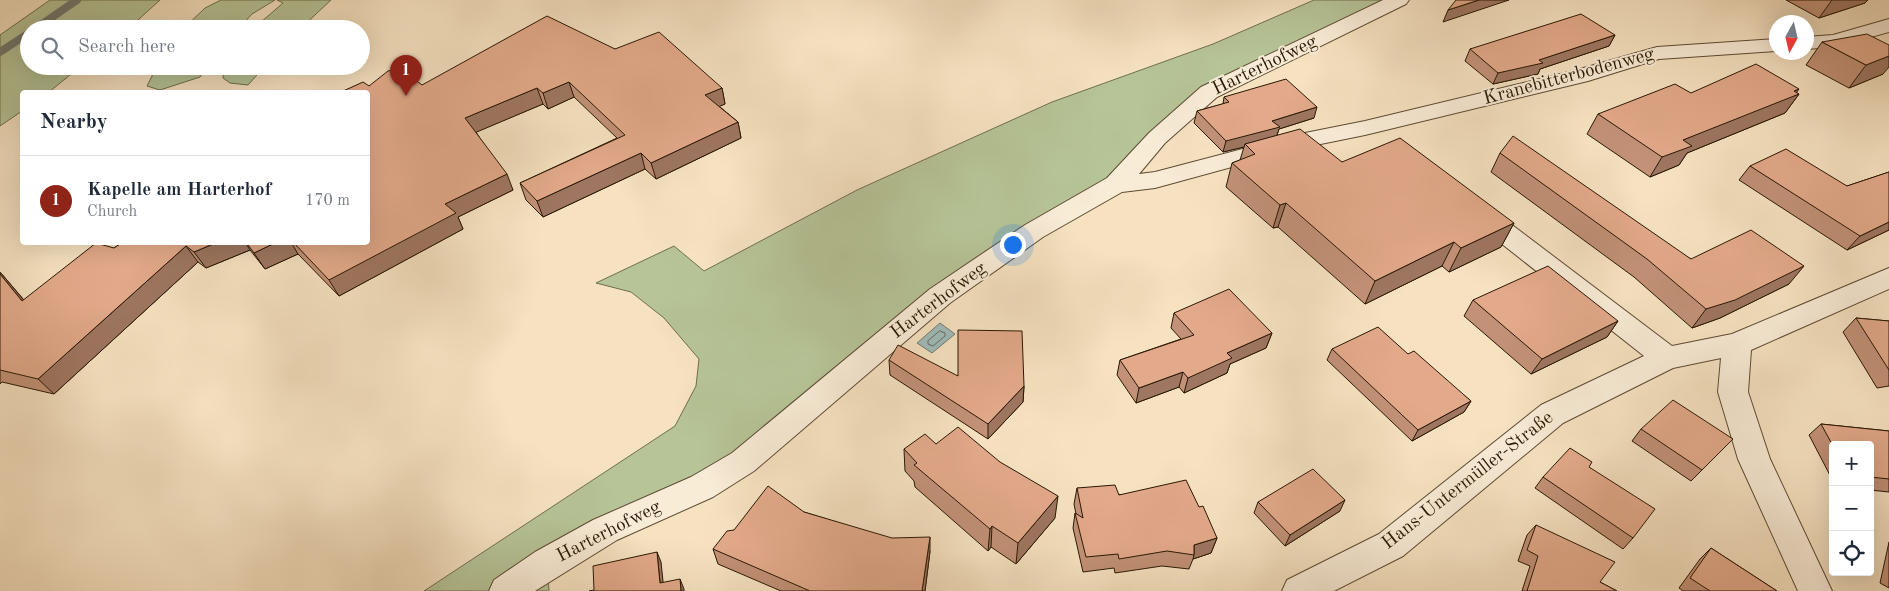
<!DOCTYPE html>
<html lang="en">
<head>
<meta charset="utf-8">
<style>
  body { margin:0; font-family:"Old Standard TT",serif; background:#f6f6f7; color:#1f2937 }
  .controls { position:absolute; right:15px; bottom:15px; display:grid; overflow:hidden; border-radius:5px; box-shadow:0 5px 20px #0002 }
  .controls button { width:45px; height:45px; display:grid; place-items:center; padding:0; border:0; border-bottom:1px solid #e0e1e3; background:#fff; color:#1f2937; font:25px sans-serif }
  .compass { position:absolute; left:1769px; top:15px; width:45px; height:45px; border-radius:50%; background:#fff; box-shadow:0 5px 20px #0002; rotate:188deg }
  .you { position:absolute; left:1012px; top:244px; width:18px; height:18px; margin:-12px; border:4px solid #fff; border-radius:50%; background:#1a73e8; box-shadow:0 0 0 8px #1a73e833 }
  .badge { display:grid; place-items:center; width:32px; height:32px; border-radius:50%; background:#8f2418; color:#fff; font-size:16px; font-weight:700 }
  .pin { position:absolute; translate:-50% -41px; filter:drop-shadow(0 1px 2px #0008) }
  .pin::after { content:''; position:absolute; top:26px; width:18px; height:15px; background:inherit; clip-path:polygon(0 0,100% 0,50% 100%) }
  .list { margin:0; padding:0; list-style:none }
  h2 { display:flex; justify-content:space-between; align-items:center; height:65px; margin:0; padding:0 20px; font-size:21px }
  h2 small { font-size:16px; font-weight:400; color:#747a83 }
  .list li { display:grid; grid-template-columns:32px 1fr auto; gap:15px; align-items:center; box-sizing:border-box; height:90px; padding:0 20px; border-top:1px solid #e0e1e3 }
  .list b { display:block; font-size:19px; white-space:nowrap }
  .list p { margin:0; font-size:16px; white-space:nowrap; color:#747a83 }
  .list em { font-size:16px; font-style:normal; color:#747a83 }
  .icon { flex:none; width:28px; height:28px; fill:none; stroke:currentColor; stroke-width:2; stroke-linecap:round; stroke-linejoin:round }
  .map { position:relative; flex:none; width:1889px; height:591px; overflow:hidden }
  .search { position:absolute; background:#fff; box-shadow:0 5px 20px #0002; left:20px; top:20px; width:350px; height:55px; display:flex; align-items:center; gap:12px; box-sizing:border-box; padding:0 18px; border-radius:28px; color:#747a83; font-size:19px }
  .panel { position:absolute; background:#fff; box-shadow:0 5px 20px #0002; left:20px; top:90px; width:350px; height:155px; border-radius:5px }
  .map>svg:first-child { display:block }
</style>
</head>
<body>
<div class="map">
<svg width="1889" height="591" viewBox="0 0 1889 591">
  <rect width="100%" height="100%" fill="#f6e2c1"/>
  <filter id="stains"><feTurbulence type="fractalNoise" baseFrequency=".004" numOctaves="4"/><feColorMatrix values="0 0 0 0 .2 0 0 0 0 .09 0 0 0 0 .02 0 0 0 .5 -.17"/></filter>
  <radialGradient id="worn" r=".72"><stop offset=".6" stop-color="#630" stop-opacity="0"/><stop offset="1" stop-color="#630" stop-opacity=".3"/></radialGradient>
  <!-- green -->
  <path fill="#b6c497" stroke="#706e4d" d="M50 0H160L128 29H29V66H81L49 92H22V111L0 126V35Z
    M221 0H275L252 14 238 29H183L205 8Z
    M277 0H331L300 29H253L283 3Z
    M1314 0H1399L1208 92 1116 184 1034 231 743 462 547 563 549 591H424L675 426 696 386 699 359 664 318 631 292 596 283 674 246 704 271 857 190 1052 102 1213 44Z
    M157 66H207L200 77 160 90 147 86Z
    M224 66H265L248 85 230 83 223 78Z"/>
  <!-- water -->
  <path fill="#a0bcbc" stroke="#717a72" d="M940 323 955 334 932 353 917 343Z"/>
  <g fill="none" stroke-linecap="round" stroke-linejoin="round">
    <!-- shore -->
    <path stroke="#656a60" stroke-width="1" d="M940 331 945 333V336L933 346 928 344V341Z"/>
    <!-- stream -->
    <path stroke="#717a72" stroke-width="8" d="M35 29 77 0
      M0 52 29 33"/>
    <defs>
      <path id="minor" d="M1383 0H1409L1406 4 1217 97 1165 143 1139 174 1155 172 1300 134 1365 121 1573 71 1657 47 1776 39V51L1659 59 1588 81 1365 135 1301 148 1155 188 1122 192 1043 237 950 303 754 471 713 497 617 540 535 591H489L494 580 535 552 593 520 691 477 732 453 930 289 1025 225 1107 178 1149 133 1201 87Z
        M1889 19V32L1835 47 1806 49V37L1833 35Z
        M1478 203 1487 206 1672 346 1732 334 1889 268V289L1751 350 1748 392 1770 459 1832 591H1798L1738 459 1718 392 1721 358 1673 368 1563 423 1403 556 1334 591H1282L1287 580 1379 534 1541 405 1644 356 1469 218 1465 212 1469 206Z"/>
    </defs>
    <!-- minor casing -->
    <use href="#minor" stroke="#5d4a32" stroke-width="2"/>
    <!-- minor -->
    <use href="#minor" fill="#f9ecd7" fill-rule="evenodd"/>
  </g>
  <!-- wall -->
  <path fill="#c29177" stroke="#2a1803" d="M1786 0H1868L1865 3 1819 18Z
    M1615 35 1609 46 1540 69 1538 74 1493 84 1465 61 1470 49Z
    M1822 42 1883 74 1849 88 1806 65Z
    M615 49 722 88 725 104 719 106 738 122 741 138 656 179 645 169 543 217 526 200 520 183 617 138 574 97 548 109 543 104 476 132 513 190 458 217 463 229 339 296 298 254 265 269 250 250 206 268 198 262 54 394 2 382 0 384V272L24 300 114 248 123 242H368L369 86 422 85Z
    M1797 93 1799 94 1785 113 1687 153 1679 165 1650 177 1587 134 1598 114Z
    M1224 97 1314 118 1279 129 1277 135 1342 162 1514 223 1501 247 1449 272 1442 266 1365 304 1278 227 1273 228 1226 187 1232 163 1240 160 1244 147 1223 152 1194 123 1197 111 1223 104Z
    M1500 153 1691 259 1789 284 1720 318 1692 328 1634 277 1491 172Z
    M1750 166 1847 186 1889 172V230L1847 250 1739 180Z
    M1473 300 1618 321 1607 337 1531 374 1464 316Z
    M1174 313 1272 333 1266 348 1230 364 1227 373 1184 393 1179 387 1136 403 1117 375 1120 360 1181 339 1171 328Z
    M1856 318 1889 321V386L1877 388 1843 332Z
    M1332 349 1408 354 1471 401 1464 412 1412 441 1327 360Z
    M889 360 958 376 1024 386 1023 402 988 439 890 375Z
    M1821 424 1889 431V492L1870 490V445H1833V481L1809 435Z
    M1641 429 1733 439 1691 481 1632 441Z
    M936 444 1055 518 1016 564 991 547 988 551 915 487 914 481 905 471 904 449Z
    M1589 467 1633 538 1623 549 1535 488 1543 477Z
    M1077 488 1199 507 1217 538 1211 553 1193 559 1189 569 1162 566 1115 573 1114 568 1083 572 1073 528 1075 513 1076 514 1074 504Z
    M1258 502 1340 511 1285 546 1254 513Z
    M804 512 930 551 925 591H781L718 564 713 549Z
    M1536 525 1600 582 1617 591H1522L1530 566 1518 561 1527 535Z
    M1889 542V588L1880 583Z
    M1711 548 1777 591H1683L1679 588 1700 559Z"/>
  <!-- shaded-wall -->
  <path fill="#9e7661" stroke="#2a1803" d="M1479 0H1509L1443 22 1448 10Z
    M1832 0H1868L1865 3 1819 18Z
    M1615 35 1609 46 1540 69 1538 74 1493 84 1498 73Z
    M1889 56V67L1883 74 1849 88 1866 65Z
    M569 82 574 97 548 109 543 93Z
    M537 88 543 104 472 134 465 118Z
    M722 88 725 104 709 111 705 95Z
    M1799 89 1794 96 1799 94 1785 113 1687 153 1679 165 1650 177 1662 157 1683 140Z
    M1317 107 1314 118 1279 129 1276 138 1245 144 1244 147 1223 152 1226 141 1272 121Z
    M738 122 741 138 656 179 651 163Z
    M641 153 645 169 543 217 537 201Z
    M507 174 513 190 458 217 463 229 339 296 329 280 445 204Z
    M1286 203 1278 227 1273 228 1280 205Z
    M1889 222V230L1847 250 1860 236Z
    M1514 223 1501 247 1449 272 1461 248Z
    M218 242H245L250 250 206 268 194 252Z
    M277 242H291L298 254 265 269 254 253Z
    M1454 242 1442 266 1365 304 1375 281Z
    M186 246 198 262 54 394 38 379Z
    M1804 266 1789 284 1720 318 1692 328 1706 309Z
    M0 272 6 279 38 317 22 301 0 274Z
    M1618 321 1607 337 1531 374 1542 359Z
    M1272 333 1266 348 1230 364 1227 373 1184 393 1188 378 1227 353Z
    M1183 372 1179 387 1136 403 1139 388Z
    M1024 386 1023 402 988 439V424Z
    M1471 401 1464 412 1412 441 1418 430Z
    M1058 496 1055 518 1016 564 1018 543Z
    M1345 500 1340 511 1285 546 1290 535Z
    M992 526 991 547 988 551 990 529Z
    M930 537V551L925 591H922Z
    M1217 538 1211 553 1193 559 1194 555V545Z
    M657 552 661 562 664 591 660 583Z
    M680 579 684 589V591H681Z"/>
  <!-- building -->
  <path fill="#e2a98a" stroke="#2a1803" d="M1456 0H1479L1448 10Z
    M1581 14 1615 35 1539 60 1543 63 1498 73 1470 49Z
    M547 16 615 49 659 32 722 88 705 95 738 122 651 163 641 153 537 201 520 183 625 135 569 82 543 93 537 88 465 118 507 174 445 204 456 213 329 280 293 242H368V92H341L363 82 369 86 388 71 396 69 403 70 422 85Z
    M1867 34 1889 45V56L1866 65 1822 42Z
    M1756 64 1799 89 1794 91 1799 94 1683 140 1692 146 1662 157 1598 114 1675 84 1691 93Z
    M1286 79 1317 107 1272 121 1280 127 1226 141 1197 111 1229 102 1224 97Z
    M1300 129 1342 162 1400 138 1514 223 1461 248 1454 242 1375 281 1286 203 1280 205 1232 163 1255 154 1245 144Z
    M1513 136 1691 259 1751 230 1804 266 1735 300 1706 309 1647 259 1500 153Z
    M1786 149 1847 186 1889 172V222L1860 236 1750 166Z
    M123 242H218L194 252 186 246 38 379 0 370V274L22 301 96 243 114 248Z
    M246 242H277L254 253Z
    M1548 266 1618 321 1542 359 1473 300Z
    M1229 289 1272 333 1227 353 1232 358 1188 378 1183 372 1139 388 1120 360 1194 335 1174 313Z
    M1856 318 1889 321V370Z
    M1378 327 1408 354 1414 351 1471 401 1418 430 1332 349Z
    M958 330 1022 331 1024 386 988 424 889 360 898 345 958 376Z
    M1673 400 1733 439 1702 470 1641 429Z
    M1821 424 1889 431V479L1870 477V445H1833V446Z
    M958 427 1000 462 1058 496 1018 543 992 526 990 529 914 465 917 463 904 449 925 434 936 444Z
    M1570 448 1592 462 1589 467 1655 509 1633 538 1543 477Z
    M1313 469 1345 500 1290 535 1258 502Z
    M1186 480 1199 507 1203 506 1217 538 1194 545V555L1167 551 1119 559 1118 554 1086 557 1075 513 1083 518 1077 488 1115 485 1119 495Z
    M768 486 804 512 892 538 930 537 922 591H810L713 549 727 531 734 530Z
    M1536 525 1615 562 1600 582 1617 591H1527L1538 556 1527 550Z
    M1711 548 1777 591H1710L1690 578Z
    M657 552 660 583 680 579 681 591H589L594 590 593 566Z"/>
  <g text-anchor="middle" dominant-baseline="central" stroke-width="4" stroke-linejoin="round" paint-order="stroke">
    <!-- street labels -->
    <g font-size="19" fill="#2a1803" stroke="#f9ecd7">
      <text transform="translate(1265 66) rotate(-26)">Harterhofweg</text>
      <text transform="translate(1569 77) rotate(-15)">Kranebitterbodenweg</text>
      <text transform="translate(939 301) rotate(-37)">Harterhofweg</text>
      <text transform="translate(1468 481) rotate(-38)">Hans-Untermüller-Straße</text>
      <text transform="translate(609 532) rotate(-27)">Harterhofweg</text>
    </g>
  </g>
  <rect width="100%" height="100%" filter="url(#stains)"/>
  <rect width="100%" height="100%" fill="url(#worn)"/>
</svg>
<div class="controls">
<button>+</button>
<button>−</button>
<button><svg class="icon" aria-label="locate" viewBox="0 0 24 24"><circle cx="12" cy="12" r="6"/><path d="M12 2v4M12 18v4M2 12h4M18 12h4"/></svg></button>
</div>
<svg class="compass" viewBox="-18 -18 36 36"><path d="M0-13l5 13h-10z" fill="#e53935"/><path d="M0 13l5-13h-10z" fill="#747a83"/></svg>
<div class="you"></div>
<div class="pin badge" style="left:406px;top:96px">1</div>
<div class="search"><svg class="icon" aria-label="search" viewBox="0 0 24 24"><circle cx="10" cy="10" r="6"/><path d="M15 15l6 6"/></svg>Search here</div>
<section class="panel">
<h2>Nearby<small></small></h2>
<ul class="list">
<li><span class="badge">1</span><div><b>Kapelle am Harterhof</b><p>Church</p></div><em>170 m</em></li>
</ul>
</section>
</div>
</body>
</html>
